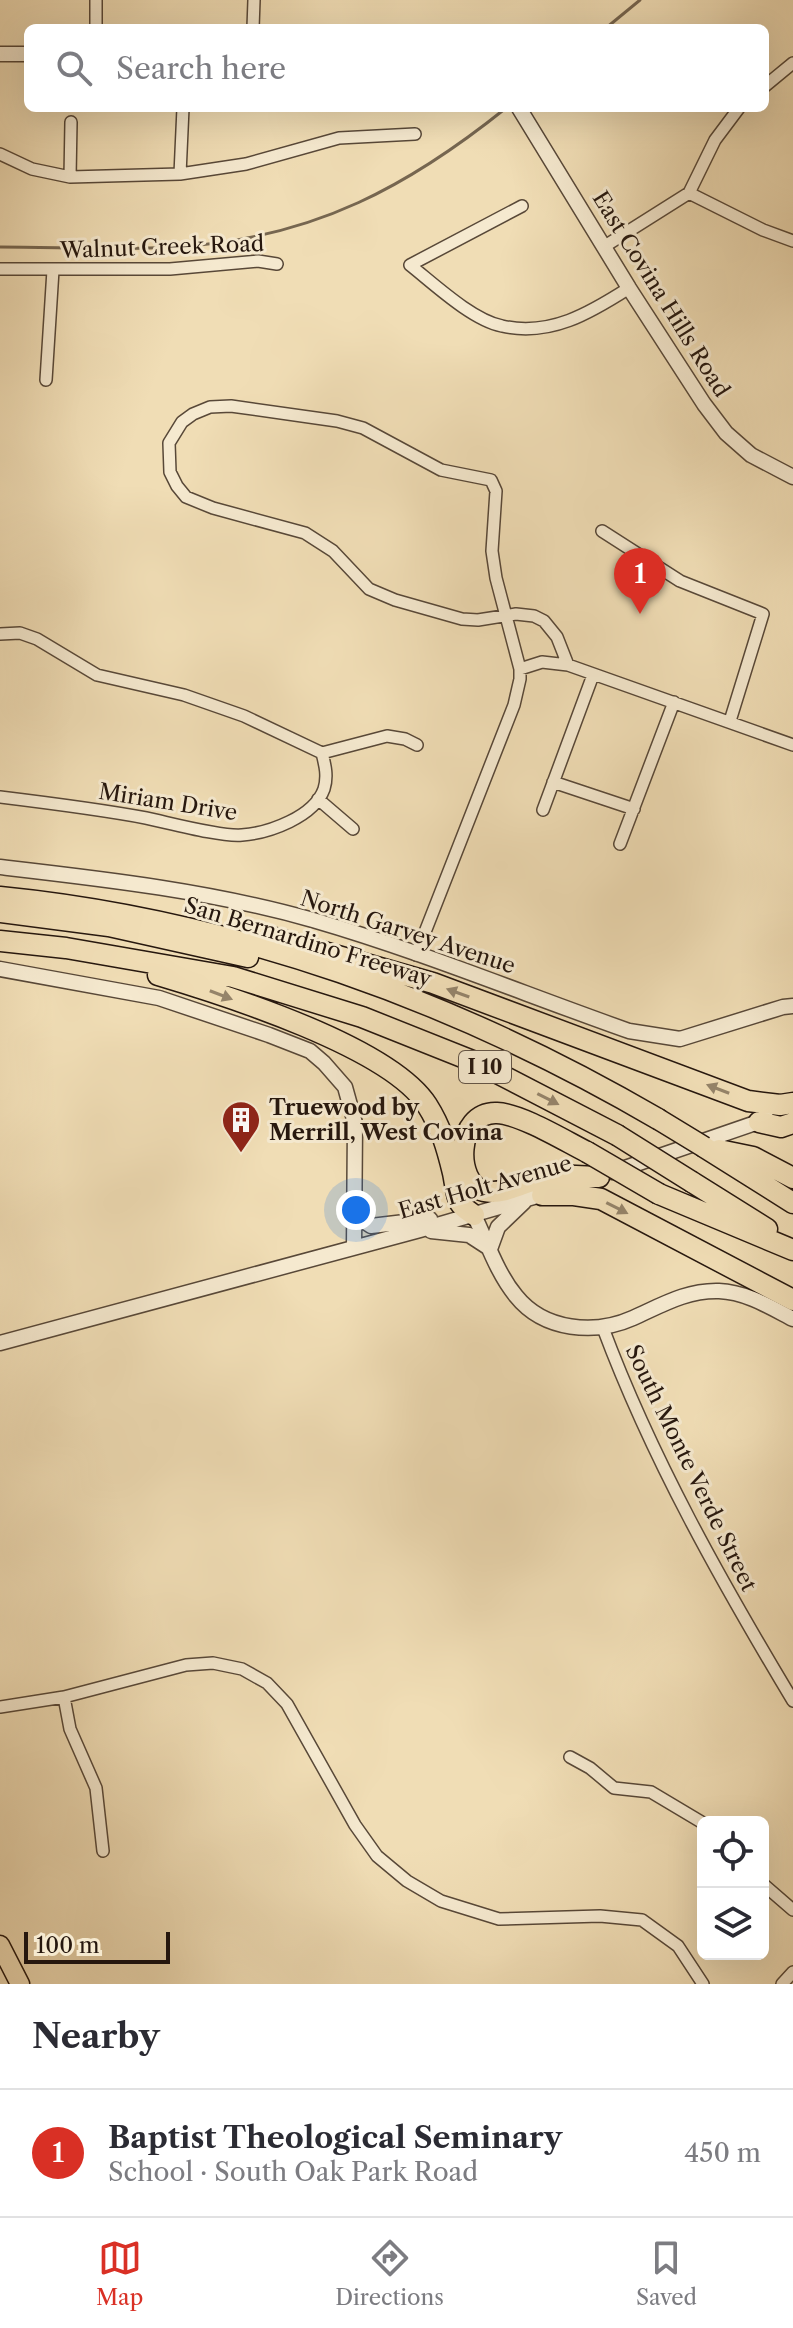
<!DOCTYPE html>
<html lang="en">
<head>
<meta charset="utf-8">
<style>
  body { margin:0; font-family:"Libre Caslon Text",serif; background:#f2f2f3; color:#2b2b33 }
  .controls { position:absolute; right:24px; bottom:24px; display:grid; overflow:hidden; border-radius:12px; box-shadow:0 8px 32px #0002 }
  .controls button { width:72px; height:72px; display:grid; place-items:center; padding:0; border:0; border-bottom:2px solid #e1e1e2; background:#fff; color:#2b2b33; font:40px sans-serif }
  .scale { position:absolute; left:24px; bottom:20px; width:146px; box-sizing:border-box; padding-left:8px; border:4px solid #26170e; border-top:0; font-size:22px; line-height:28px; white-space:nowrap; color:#26170e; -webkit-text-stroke:6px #f5e9cf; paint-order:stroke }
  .you { position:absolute; left:356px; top:1210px; width:28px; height:28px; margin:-20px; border:6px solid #fff; border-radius:50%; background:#1a73e8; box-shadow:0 0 0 12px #1a73e833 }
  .badge { display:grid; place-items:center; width:52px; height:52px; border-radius:50%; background:#d93025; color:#fff; font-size:26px; font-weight:700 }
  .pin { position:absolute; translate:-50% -66px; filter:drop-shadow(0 2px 4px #0008) }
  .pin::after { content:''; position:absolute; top:42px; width:28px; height:24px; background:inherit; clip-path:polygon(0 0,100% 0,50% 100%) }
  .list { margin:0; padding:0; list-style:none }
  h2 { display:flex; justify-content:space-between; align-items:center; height:104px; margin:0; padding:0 32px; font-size:34px }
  h2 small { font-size:26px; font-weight:400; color:#7c7c81 }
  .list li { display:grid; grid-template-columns:52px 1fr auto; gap:24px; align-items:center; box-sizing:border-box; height:128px; padding:0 32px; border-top:2px solid #e1e1e2 }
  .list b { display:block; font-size:30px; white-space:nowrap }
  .list p { margin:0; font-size:26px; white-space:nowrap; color:#7c7c81 }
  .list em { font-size:26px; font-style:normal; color:#7c7c81 }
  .icon { flex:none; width:44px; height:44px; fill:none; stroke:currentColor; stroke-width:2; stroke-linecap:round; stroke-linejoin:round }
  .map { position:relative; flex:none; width:793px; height:1984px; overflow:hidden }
  .search { position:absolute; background:#fff; box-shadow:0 8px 32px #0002; left:24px; right:24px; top:24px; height:88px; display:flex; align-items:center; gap:20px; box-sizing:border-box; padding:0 28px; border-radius:12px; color:#7c7c81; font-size:30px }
  .sheet { height:232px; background:#fff }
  nav { display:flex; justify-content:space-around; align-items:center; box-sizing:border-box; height:112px; border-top:2px solid #e1e1e2; background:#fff; font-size:22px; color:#7c7c81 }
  nav a { display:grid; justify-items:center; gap:4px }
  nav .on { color:#d93025 }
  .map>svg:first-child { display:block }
</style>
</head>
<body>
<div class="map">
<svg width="793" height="1984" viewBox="0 0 793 1984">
  <rect width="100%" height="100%" fill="#f0ddb5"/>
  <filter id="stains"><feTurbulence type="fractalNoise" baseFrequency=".0025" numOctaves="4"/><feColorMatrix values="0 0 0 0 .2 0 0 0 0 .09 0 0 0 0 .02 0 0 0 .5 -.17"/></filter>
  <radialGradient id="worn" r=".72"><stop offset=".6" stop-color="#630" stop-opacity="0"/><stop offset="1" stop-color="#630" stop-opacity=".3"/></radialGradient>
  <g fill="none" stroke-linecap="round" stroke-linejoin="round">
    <!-- stream -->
    <path stroke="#766650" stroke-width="3" d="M606 28 640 0
      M0 247C62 247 126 251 188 246 316 236 409 186 506 108"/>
    <defs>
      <path id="minor" d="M96 0V28
        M253 28 254 0
        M765 86 793 63
        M0 154 32 169 70 177 180 174 246 164 339 138 415 134
        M180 174 183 108
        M70 177 71 122
        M689 193 763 230 793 241
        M522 206 410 265C434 284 472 320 502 326 550 337 590 313 629 288
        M605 246 689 193 715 140 739 108
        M0 269H170L258 261 277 264
        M46 380 53 270
        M602 531 680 581 763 614 730 721
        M0 634 20 633 37 639 97 675 184 695 244 716 322 753 387 736 405 739 417 745
        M520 669 542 662 568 665 793 745
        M553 782 634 809
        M0 797C49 803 98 809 146 818 170 823 221 837 242 835 269 833 314 817 324 789 328 776 325 765 322 753
        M318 799 353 829
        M543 810 593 675
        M620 844 674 702
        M416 955 514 705 520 679V669L496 578 492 551 496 491 491 480 441 470 363 428 337 421 231 406 210 407 193 414 182 422 169 443 170 472 177 486 186 497 213 508 305 533 333 551 369 589 395 600 462 619 478 620 516 614 534 616 544 621 557 637 568 665
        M603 1328C652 1459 721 1581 793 1701
        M64 1697 70 1729 96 1788 103 1851
        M0 1707 64 1697 186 1665 213 1663 242 1669 267 1683 287 1704 355 1825 377 1856 407 1881 441 1901 499 1919 600 1916 642 1920 678 1946 703 1984
        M570 1757 590 1768 614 1788 651 1792 703 1823
        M763 1884 793 1910
        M782 1984 793 1972"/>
      <path id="tertiary" d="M0 54H28
        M519 108 629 288 704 404 726 433 751 455 793 477
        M0 867C104 879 211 891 313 920 420 951 524 994 629 1031L680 1039 783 1007 793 1006
        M0 969 159 998 269 1035 310 1051 324 1063 345 1087 355 1123 354 1247
        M613 1172 767 1119
        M357 1204 365 1222 371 1226 430 1219
        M474 1215C487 1242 497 1273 516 1296 544 1331 595 1335 633 1318 662 1305 687 1290 719 1291 746 1292 770 1307 793 1319
        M431 1231 469 1235 489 1248
        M490 1249 498 1227 524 1202
        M0 1343 420 1230 551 1192"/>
      <path id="primary" d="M0 1945 20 1984"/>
      <path id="motorway" d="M0 897C233 920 456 1001 658 1119
        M0 912 109 926 248 957
        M261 934 433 983 748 1101 780 1105 793 1103
        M0 941 66 948 233 977 362 1017 480 1064 617 1135
        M158 975C225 995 390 1047 427 1105 441 1127 447 1148 453 1173 455 1182 456 1196 460 1203 463 1208 470 1212 474 1215
        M759 1122 781 1127 793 1123
        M704 1147 793 1203
        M719 1150 753 1157 793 1178
        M587 1152C565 1141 521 1114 497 1113 455 1111 454 1184 484 1191 506 1196 528 1179 550 1176 566 1174 583 1177 599 1177
        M692 1182 767 1229
        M659 1194 793 1250
        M542 1195H574L601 1199 793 1300"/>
    </defs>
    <!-- minor casing -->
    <use href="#minor" stroke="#584838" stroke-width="14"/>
    <!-- tertiary casing -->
    <use href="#tertiary" stroke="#584838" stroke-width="17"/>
    <!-- primary casing -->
    <use href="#primary" stroke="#26170e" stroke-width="21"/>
    <!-- motorway casing -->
    <use href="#motorway" stroke="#26170e" stroke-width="23"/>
    <!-- minor -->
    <use href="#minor" stroke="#f5e9cf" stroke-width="11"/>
    <!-- tertiary -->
    <use href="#tertiary" stroke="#f5e9cf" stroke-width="14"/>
    <!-- primary -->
    <use href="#primary" stroke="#f0ddb5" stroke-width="18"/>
    <!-- motorway -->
    <use href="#motorway" stroke="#f0ddb5" stroke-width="20"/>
    <defs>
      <path id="motorway-bridge" d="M658 1119 704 1147
        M617 1135 692 1182
        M587 1152 659 1194"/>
    </defs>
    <!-- motorway-bridge casing -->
    <use href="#motorway-bridge" stroke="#26170e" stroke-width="23" stroke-linecap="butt"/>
    <!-- motorway-bridge -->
    <use href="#motorway-bridge" stroke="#f0ddb5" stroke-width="20"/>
  </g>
  <!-- one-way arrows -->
  <defs><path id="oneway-solid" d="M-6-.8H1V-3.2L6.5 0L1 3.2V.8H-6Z" transform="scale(2)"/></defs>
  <g fill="#95846a">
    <use href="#oneway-solid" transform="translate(458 993) rotate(-160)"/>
    <use href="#oneway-solid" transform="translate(221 995) rotate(21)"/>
    <use href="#oneway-solid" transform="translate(718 1089) rotate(-159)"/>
    <use href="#oneway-solid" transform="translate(548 1099) rotate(27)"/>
    <use href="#oneway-solid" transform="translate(617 1208) rotate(27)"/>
  </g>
  <!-- icons -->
  <defs>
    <symbol id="building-pin" viewBox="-11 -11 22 30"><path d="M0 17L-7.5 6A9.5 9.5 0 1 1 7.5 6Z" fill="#8f2418" stroke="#f5e9cf"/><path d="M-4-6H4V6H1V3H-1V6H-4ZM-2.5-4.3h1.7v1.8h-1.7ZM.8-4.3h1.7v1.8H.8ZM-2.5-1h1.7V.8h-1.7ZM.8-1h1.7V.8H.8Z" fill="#fff"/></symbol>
  </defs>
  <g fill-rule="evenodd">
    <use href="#building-pin" x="219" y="1098" width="44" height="60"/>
  </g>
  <g text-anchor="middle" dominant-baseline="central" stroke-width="6" stroke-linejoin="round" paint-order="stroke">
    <!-- shield labels -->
    <rect fill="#f5e9cf" stroke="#645648" stroke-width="2" x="459" y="1051" width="52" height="32" rx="6"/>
    <g font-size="20" font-weight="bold" fill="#26170e">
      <text x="485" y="1067">I 10</text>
    </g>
    <!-- street labels -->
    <g font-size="22" fill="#26170e" stroke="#f5e9cf">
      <text transform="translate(162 247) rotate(-2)">Walnut Creek Road</text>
      <text transform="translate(661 294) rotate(58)">East Covina Hills Road</text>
      <text transform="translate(168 802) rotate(9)">Miriam Drive</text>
      <text transform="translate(408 932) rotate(18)">North Garvey Avenue</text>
      <text transform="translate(308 942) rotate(17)">San Bernardino Freeway</text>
      <text transform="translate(485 1187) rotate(-16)">East Holt Avenue</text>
      <text transform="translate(691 1468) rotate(64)">South Monte Verde Street</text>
    </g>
    <!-- poi labels -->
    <g font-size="22" font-weight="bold" fill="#26170e" stroke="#f5e9cf" text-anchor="start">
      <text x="269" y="1107">Truewood by<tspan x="269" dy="25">Merrill, West Covina</tspan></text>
    </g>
  </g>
  <rect width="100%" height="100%" filter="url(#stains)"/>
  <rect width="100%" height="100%" fill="url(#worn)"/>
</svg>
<div class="controls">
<button><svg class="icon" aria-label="locate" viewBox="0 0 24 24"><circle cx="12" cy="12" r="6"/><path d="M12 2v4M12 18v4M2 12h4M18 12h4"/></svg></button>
<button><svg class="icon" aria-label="layers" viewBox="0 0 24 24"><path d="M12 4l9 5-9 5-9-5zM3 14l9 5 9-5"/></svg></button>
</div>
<div class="scale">100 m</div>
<div class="you"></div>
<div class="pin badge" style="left:640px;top:614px">1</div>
<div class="search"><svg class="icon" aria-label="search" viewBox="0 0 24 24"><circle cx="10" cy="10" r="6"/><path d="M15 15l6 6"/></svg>Search here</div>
</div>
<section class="sheet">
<h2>Nearby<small></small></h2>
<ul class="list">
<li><span class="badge">1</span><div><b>Baptist Theological Seminary</b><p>School · South Oak Park Road</p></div><em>450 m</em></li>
</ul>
</section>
<nav>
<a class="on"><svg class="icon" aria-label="map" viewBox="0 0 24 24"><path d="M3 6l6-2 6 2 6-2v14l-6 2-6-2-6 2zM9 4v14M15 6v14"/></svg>Map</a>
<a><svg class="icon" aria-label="directions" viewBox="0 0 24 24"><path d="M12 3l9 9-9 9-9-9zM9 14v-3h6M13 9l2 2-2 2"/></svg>Directions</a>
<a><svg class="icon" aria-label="saved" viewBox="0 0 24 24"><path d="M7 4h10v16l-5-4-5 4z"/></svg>Saved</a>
</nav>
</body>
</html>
